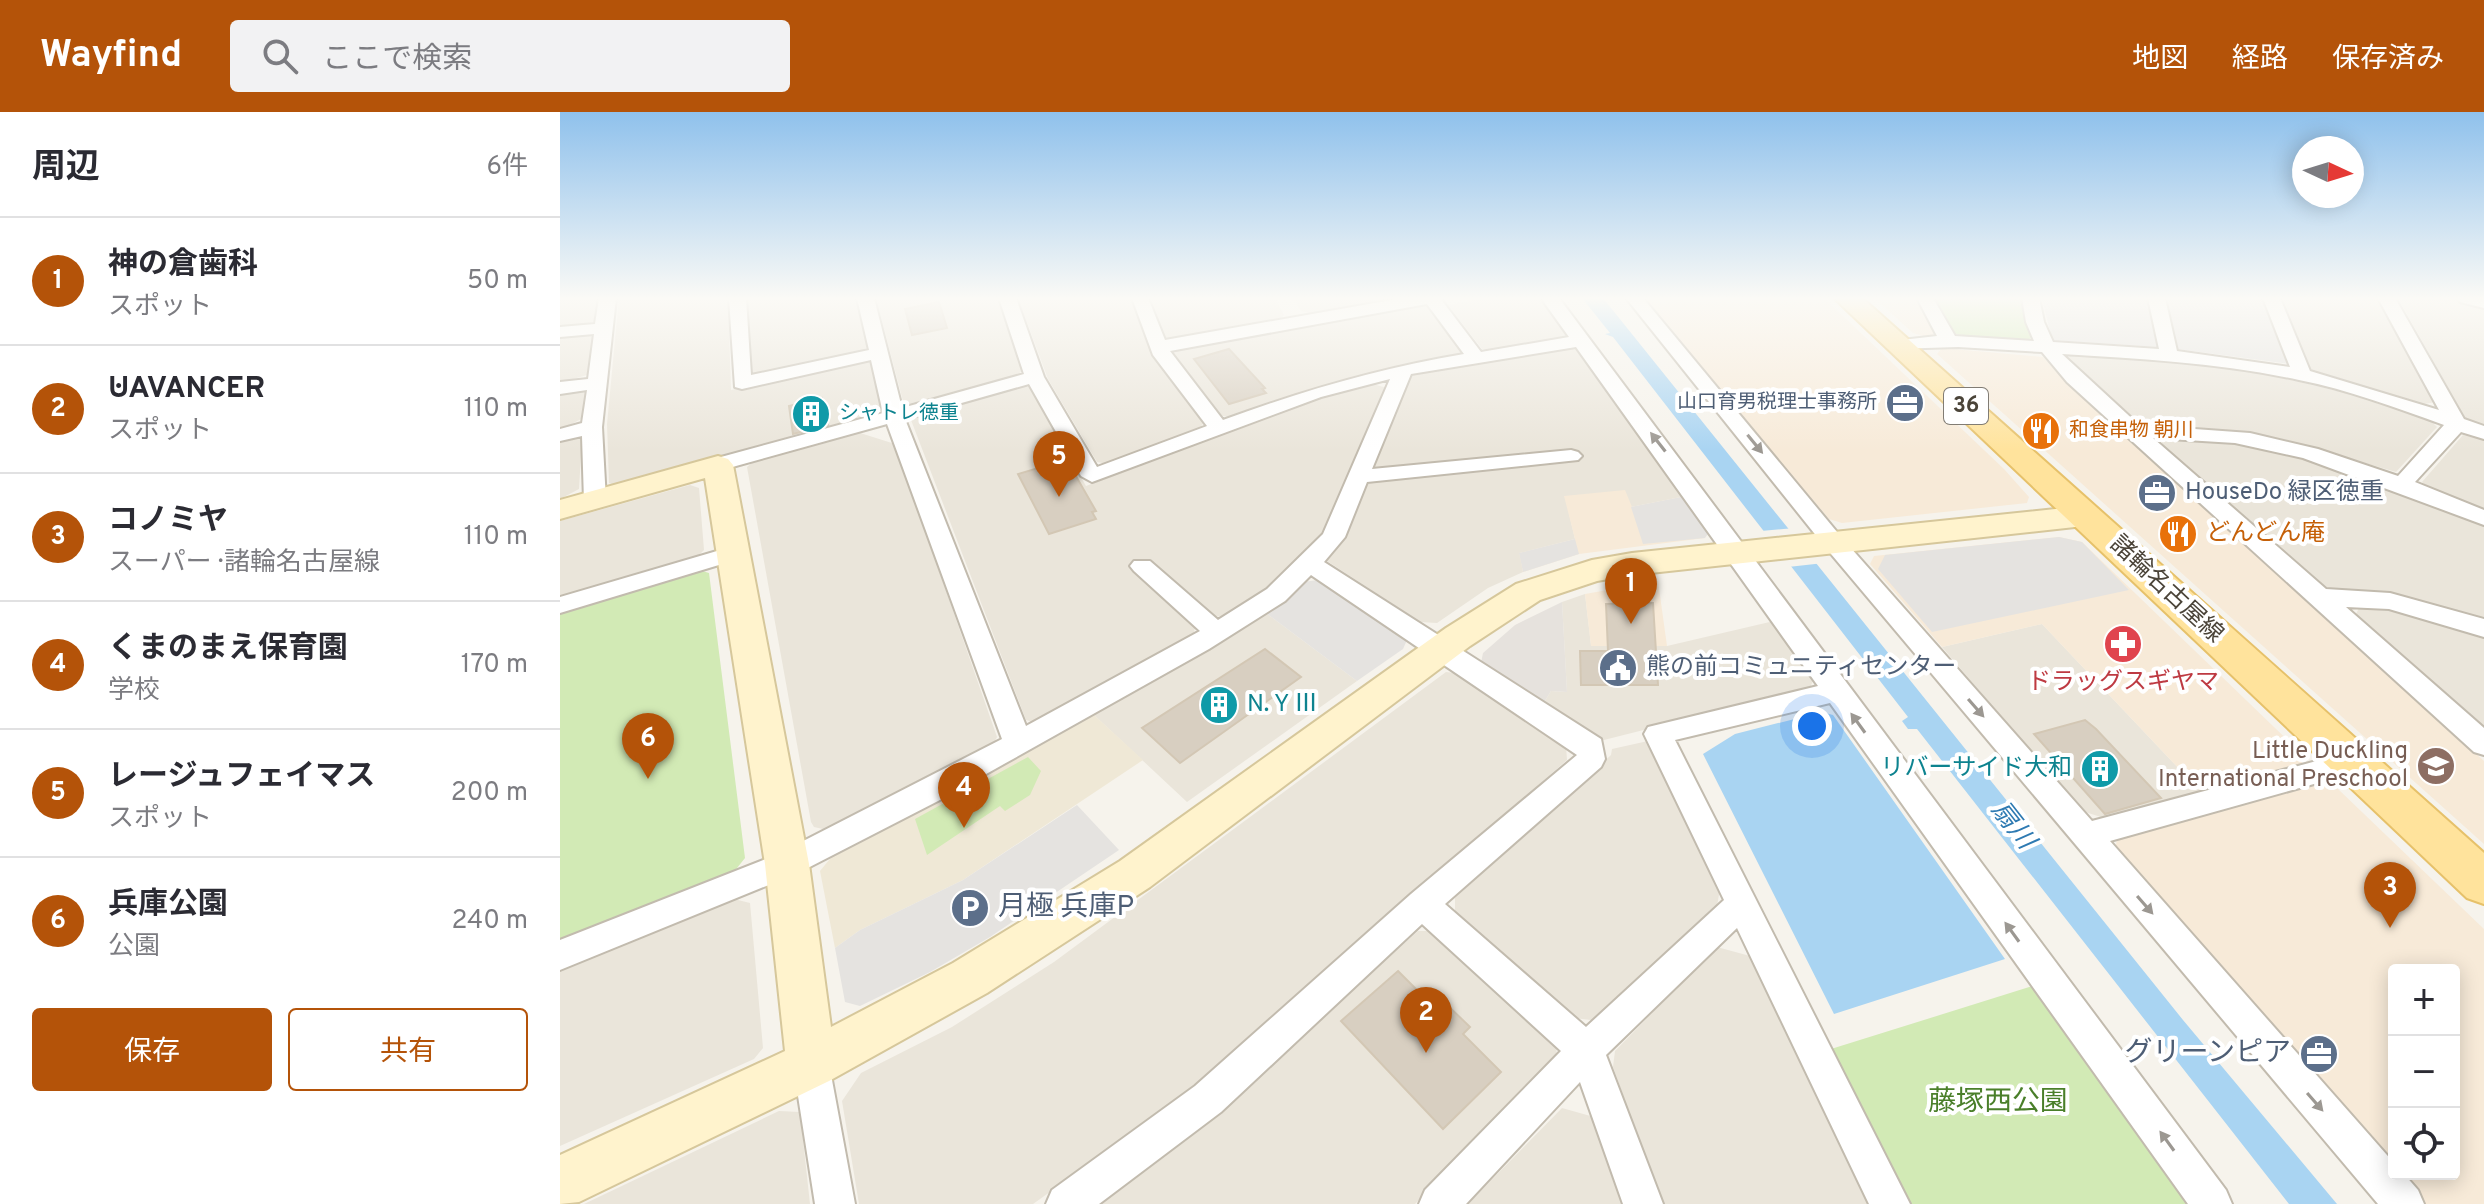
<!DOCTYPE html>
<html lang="ja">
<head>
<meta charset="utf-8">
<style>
  body { margin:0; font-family:Overpass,"Noto Sans JP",sans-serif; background:#f2f2f3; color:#2b2b33 }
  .controls { position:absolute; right:24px; bottom:24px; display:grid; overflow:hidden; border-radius:8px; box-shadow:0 4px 20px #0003 }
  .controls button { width:72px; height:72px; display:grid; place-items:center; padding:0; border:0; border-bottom:2px solid #e1e1e2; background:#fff; color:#2b2b33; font:40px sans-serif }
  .compass { position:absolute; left:1732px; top:24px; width:72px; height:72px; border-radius:50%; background:#fff; box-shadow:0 4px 20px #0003; rotate:94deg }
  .you { position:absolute; left:1252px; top:614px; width:28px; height:28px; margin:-20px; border:6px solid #fff; border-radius:50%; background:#1a73e8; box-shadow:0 0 0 12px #1a73e833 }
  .badge { display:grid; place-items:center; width:52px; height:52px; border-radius:50%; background:#b45309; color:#fff; font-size:26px; font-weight:700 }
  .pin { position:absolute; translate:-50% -66px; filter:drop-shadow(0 2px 4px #0008) }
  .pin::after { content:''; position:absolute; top:42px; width:28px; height:24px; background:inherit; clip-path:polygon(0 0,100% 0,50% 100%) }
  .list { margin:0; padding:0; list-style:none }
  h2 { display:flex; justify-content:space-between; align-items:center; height:104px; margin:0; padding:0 32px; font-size:34px }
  h2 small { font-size:26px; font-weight:400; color:#7c7c81 }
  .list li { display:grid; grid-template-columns:52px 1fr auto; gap:24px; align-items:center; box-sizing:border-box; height:128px; padding:0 32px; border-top:2px solid #e1e1e2 }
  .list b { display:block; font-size:30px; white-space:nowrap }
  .list p { margin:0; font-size:26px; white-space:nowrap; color:#7c7c81 }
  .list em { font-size:26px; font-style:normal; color:#7c7c81 }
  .actions { display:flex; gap:16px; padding:24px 32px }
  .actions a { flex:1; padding:18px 0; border:2px solid #b45309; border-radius:8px; text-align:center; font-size:28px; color:#b45309 }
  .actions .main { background:#b45309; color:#fff }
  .icon { flex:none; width:44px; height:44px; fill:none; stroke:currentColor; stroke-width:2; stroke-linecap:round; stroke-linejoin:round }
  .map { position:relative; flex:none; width:1924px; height:1092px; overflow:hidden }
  header { display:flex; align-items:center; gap:48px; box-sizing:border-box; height:112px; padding:0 40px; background:#b45309; color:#fff }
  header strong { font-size:38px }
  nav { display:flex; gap:44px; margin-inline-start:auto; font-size:28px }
  .search { width:560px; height:72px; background:#f2f2f3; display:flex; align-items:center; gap:20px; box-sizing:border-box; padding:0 28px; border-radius:8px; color:#7c7c81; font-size:30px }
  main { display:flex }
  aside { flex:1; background:#fff }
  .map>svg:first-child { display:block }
</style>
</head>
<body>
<header>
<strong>Wayfind</strong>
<div class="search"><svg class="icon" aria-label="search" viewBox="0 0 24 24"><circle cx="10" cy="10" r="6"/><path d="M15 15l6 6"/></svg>ここで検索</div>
<nav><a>地図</a><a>経路</a><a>保存済み</a></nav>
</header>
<main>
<aside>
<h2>周辺<small>6件</small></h2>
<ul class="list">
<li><span class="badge">1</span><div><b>神の倉歯科</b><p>スポット</p></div><em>50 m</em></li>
<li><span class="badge">2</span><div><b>U·AVANCER</b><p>スポット</p></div><em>110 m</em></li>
<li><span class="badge">3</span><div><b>コノミヤ</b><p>スーパー · 諸輪名古屋線</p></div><em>110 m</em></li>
<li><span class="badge">4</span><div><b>くまのまえ保育園</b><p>学校</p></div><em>170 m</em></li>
<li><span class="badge">5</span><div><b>レージュフェイマス</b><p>スポット</p></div><em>200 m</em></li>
<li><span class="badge">6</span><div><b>兵庫公園</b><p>公園</p></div><em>240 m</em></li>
</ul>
<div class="actions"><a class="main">保存</a><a>共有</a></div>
</aside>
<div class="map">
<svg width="1924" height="1092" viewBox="0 0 1924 1092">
  <rect width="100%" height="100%" fill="#f6f3ec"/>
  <!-- residential -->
  <path fill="#eae5da" d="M0 186H40L37 209 0 217Z
    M59 186H168L171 278 298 249 312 250 322 297 307 307 54 373 49 371 47 312Z
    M186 186H297L308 235 296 241 192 264Z
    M316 186H439L463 258 455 265 344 293Z
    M458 186H573L594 247 644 310 639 318 548 352 537 350 488 267Z
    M589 186H715L724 203 718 209 615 229 604 227Z
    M733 186H846L754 202 741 199Z
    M926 186H981L1009 223 1005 227 932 239 922 237 888 193Z
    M1718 186H1820L1876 290 1858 293 1745 256Z
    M1838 186H1893L1924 195V314L1905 306Z
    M859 192 869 194 903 239 897 245 842 253 750 277 675 305 662 304 612 241 618 237Z
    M26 222 35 224 30 262 0 271V224Z
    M1011 236 1021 239 1126 384 1071 395 1005 384 1015 427 960 441 963 460 928 476 877 511 860 510 764 447 784 426 807 369 1020 346 1017 339 808 362 849 265 857 261Z
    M1509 244 1611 249 1697 260 1807 286 1870 308 1877 315 1836 360 1722 327 1682 320 1584 313 1572 310 1506 247Z
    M813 272 827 276 760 427 749 440 695 487 667 504 647 505 585 448 574 455 636 513 633 523 476 611 466 608 351 308 358 301 460 274 470 275 526 374 759 285Z
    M17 278 28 281 25 305 0 318V280Z
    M297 320 335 332 437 625 433 633 272 719 254 715 251 710 187 355 195 348Z
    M1903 323 1924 328V399L1869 377 1862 370Z
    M13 325 22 327 19 377 0 387V328Z
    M1605 326 1681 331 1737 342 1924 412V508L1856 487 1771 477 1755 471 1600 334Z
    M130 373 139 376 144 438 136 446 0 486V409Z
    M1025 482 1031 533 1107 534 1214 509 1254 566 1250 576 1040 629 983 592 991 579 1007 580 1002 490Z
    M1799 496 1848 501 1924 524V621L1794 506Z
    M706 501 797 569 627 690 534 603Z
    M1482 512 1640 679 1544 706 1522 699 1382 535Z
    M886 560 895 561 1006 634 1007 648 626 983 473 1092H299L282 989 301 961 392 915 494 850Z
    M1088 629 1160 777 1157 794 1039 909 1014 906 895 799V786L1051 643 1052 637Z
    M170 786 190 791 203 936 194 947 0 1034V855Z
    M858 819H873L997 931 996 951 855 1092H538L635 1018Z
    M1157 835 1190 844 1308 1092H1102L1053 955 1055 939Z
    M1002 996 1034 1005 1064 1092H908Z
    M219 999 240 1000 250 1092H24Z"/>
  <!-- commercial -->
  <path fill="#f7ead8" d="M1082 186H1264L1444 357 1469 385 1467 391 1282 411 1269 407Z
    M1314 186H1359L1379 221 1367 225 1353 221Z
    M1382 236 1483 245 1508 272 1924 649V732L1377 242Z
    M1065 378 1072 395 1126 384 1145 426 1019 442 963 460 959 441 1015 427 1004 384Z
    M1499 425 1522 430 1742 642V652L1640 679 1482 512 1382 535 1310 452 1314 444Z
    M1098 469 1107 534H1031L1025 482Z
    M1759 670 1778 677 1924 817V1092H1865L1837 1062H1894V858H1834V1058L1555 739 1557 727Z"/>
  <!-- industrial -->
  <path fill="#e6e2dd" d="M1002 490 1007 580 991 579 983 592 921 551 923 541 955 513Z"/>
  <!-- education -->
  <path fill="#efe8d6" d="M534 603 583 648 403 768 300 818 275 836 260 759 274 742 373 692Z"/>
  <!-- green -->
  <path fill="#d2eab5" d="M1371 186H1462L1471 226 1466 229 1393 222Z
    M139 458 149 461 185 746 173 761 0 831V499Z
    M468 645 481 659 470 683 445 699 440 694 367 743 355 707Z
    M1476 873 1634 1092H1348L1271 937Z"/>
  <!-- parking -->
  <path fill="#e5e3e0" d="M1482 186H1587L1597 235 1492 228Z
    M1605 186H1705L1729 252 1617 237Z
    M1126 384 1150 419 1145 426 1083 432 1071 395Z
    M1499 425 1522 430 1569 478 1372 520 1318 457 1325 443Z
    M1015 427 1019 442 963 460 959 441Z
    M758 468 847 528 843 537 797 569 706 501 743 470Z
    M517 693 559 738 430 825 370 860 300 894 285 890 275 836 300 818 403 768Z"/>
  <!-- water -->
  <path fill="#a9d4f2" d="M1022 186H1043L1623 908 1777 1092H1729L1357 617H1348L1342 609 1348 605 1053 225 1045 222 1050 221Z
    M1262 600 1273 603 1445 847 1274 902 1143 642 1175 622Z"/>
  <!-- pier -->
  <path fill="#f6f3ec" d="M1235 416 1264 451 1228 455 1201 419Z"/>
  <!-- building -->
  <path fill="#d8cfc1" stroke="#d3c7b4" stroke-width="2" d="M379 190 387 216 352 223 345 197Z
    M669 237 705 276 702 277 706 281 669 292 634 247Z
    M262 286 268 313 233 322 229 294Z
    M502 349 505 354 509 352 536 399 532 400 536 407 489 422 458 362Z
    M1093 491 1098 573H1021L1020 539H1048L1046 492Z
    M705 537 741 565 620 651 582 616Z
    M1525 608 1536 617 1601 686 1545 702 1474 622Z
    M838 859 873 894 881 887 910 915 903 922 941 960 883 1017 781 909Z"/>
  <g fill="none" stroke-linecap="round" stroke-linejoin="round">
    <defs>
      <path id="street" d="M39 186H56L42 315 46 389 35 396 24 389 22 324 0 329V317L22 311 27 278 0 282V270L28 267 34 222 0 225V215L35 212Z
        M169 186H186L191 263 309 238 297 186H314L342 296 464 262 439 186H456L484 265 537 355 647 314 593 243 572 186H588L605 228 843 186H880L921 240 1009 225 981 186H999L1666 1078 1672 1092H1628L1270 591 1115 628 1350 1092H1309L1177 816 1046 943 1103 1092H1063L1020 970 906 1092H859L865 1078 1001 939 862 812 661 1000 539 1092H486L492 1078 635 974 851 782 1017 643 751 463 725 489 649 537 378 689 238 761 0 858V828L216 743 442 627 327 312 158 359 147 353 150 348 323 301 311 248 182 277 175 275ZM867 192 904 242C820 256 742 279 663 308L610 239ZM1016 235 1258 574 1088 615 1084 622 1164 788 1026 915 885 792 1041 655 1045 647 1041 627 764 450 785 425 807 370 1018 348 1022 344 1018 340 1011 338 812 357 851 262ZM830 267 763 422 707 477 658 508 590 449H574L570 454 574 459 640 519 466 614 345 307 469 272 521 364 532 370 761 285Z
        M1066 186H1083L1282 426 1532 709 1794 639 1804 642 1808 650 1804 658 1550 729 1834 1051V1062H1844L1858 1078 1864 1092H1818L1266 436Z
        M1357 186H1373L1395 224 1474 229 1466 210 1462 186H1479L1484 210 1493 230 1599 237 1588 186H1605L1617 239 1730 255 1703 186H1720L1750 259 1879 298 1818 186H1835L1904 307 1924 314V327L1901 320 1855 370 1924 398V413L1743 346 1675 331 1593 326 1766 477 1830 481 1924 507V525L1829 497 1786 495 1924 616V643L1914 640 1507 270 1482 240 1398 235 1333 237V229L1377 224ZM1502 242C1581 247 1661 251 1739 268 1789 278 1837 296 1884 313L1838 364 1758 337 1690 321 1579 313Z
        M1897 186H1924V196L1900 190Z
        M174 434 182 436 186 441 182 446 0 501V485Z
        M251 934 264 940 269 952 295 1092H255L233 952 238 940Z"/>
      <path id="secondary" d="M158 344 168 347 173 353 249 752 271 915 393 851 560 749 886 516 956 472 1032 448 1072 441 1524 394 1535 397 1540 404 1535 411 1524 414 1072 463 1037 469 980 488 910 534 590 775 427 881 269 969 19 1090 0 1092V1043L225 939 205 752 145 366 0 407V388Z"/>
      <path id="primary" d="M1274 186H1302L1924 741V792L1907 786Z"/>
    </defs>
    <!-- street casing -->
    <use href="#street" stroke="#c2bbae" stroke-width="4"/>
    <!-- secondary casing -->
    <use href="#secondary" stroke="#d6c79b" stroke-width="4"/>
    <!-- primary casing -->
    <use href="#primary" stroke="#e6c16a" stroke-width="4"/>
    <!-- street -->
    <use href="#street" fill="#fff" fill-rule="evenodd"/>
    <!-- secondary -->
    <use href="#secondary" fill="#fff3cd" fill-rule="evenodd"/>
    <!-- primary -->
    <use href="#primary" fill="#ffe39c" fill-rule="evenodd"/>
  </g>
  <!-- one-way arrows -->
  <defs><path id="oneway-solid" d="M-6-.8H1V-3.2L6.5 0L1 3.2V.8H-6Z" transform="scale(2)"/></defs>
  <g fill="#9c9892">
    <use href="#oneway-solid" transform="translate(1098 330) rotate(-128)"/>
    <use href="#oneway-solid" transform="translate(1195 332) rotate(51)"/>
    <use href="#oneway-solid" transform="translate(1416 596) rotate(49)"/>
    <use href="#oneway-solid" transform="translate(1298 611) rotate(-126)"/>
    <use href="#oneway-solid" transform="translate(1585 793) rotate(49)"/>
    <use href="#oneway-solid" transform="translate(1452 820) rotate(-126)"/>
    <use href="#oneway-solid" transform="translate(1755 990) rotate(49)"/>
    <use href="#oneway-solid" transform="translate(1607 1029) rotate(-126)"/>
  </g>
  <!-- sky -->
  <linearGradient id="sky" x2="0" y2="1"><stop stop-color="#8fc1ec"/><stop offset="0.55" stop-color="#fbfaf6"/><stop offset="1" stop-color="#fbfaf6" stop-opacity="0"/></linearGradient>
  <rect width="1924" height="339" fill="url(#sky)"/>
  <!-- icons -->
  <defs>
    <symbol id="office-disc" viewBox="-11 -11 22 22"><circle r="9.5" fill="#5c6f8a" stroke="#fff"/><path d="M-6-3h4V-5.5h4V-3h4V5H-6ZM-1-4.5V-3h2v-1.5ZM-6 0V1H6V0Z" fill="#fff"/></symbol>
    <symbol id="building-disc" viewBox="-11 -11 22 22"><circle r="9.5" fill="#0f9aa8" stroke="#fff"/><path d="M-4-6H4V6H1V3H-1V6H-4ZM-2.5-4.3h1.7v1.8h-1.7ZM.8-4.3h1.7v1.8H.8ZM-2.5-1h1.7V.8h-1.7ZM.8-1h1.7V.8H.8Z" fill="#fff"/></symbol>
    <symbol id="restaurant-disc" viewBox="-11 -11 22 22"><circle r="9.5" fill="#e8710a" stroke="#fff"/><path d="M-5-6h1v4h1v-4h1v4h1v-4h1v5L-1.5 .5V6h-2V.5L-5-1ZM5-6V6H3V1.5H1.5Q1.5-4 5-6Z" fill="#fff"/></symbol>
    <symbol id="pharmacy-disc" viewBox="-11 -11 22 22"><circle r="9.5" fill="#e0444e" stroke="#fff"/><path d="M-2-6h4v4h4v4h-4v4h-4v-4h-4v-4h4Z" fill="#fff"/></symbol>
    <symbol id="civic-disc" viewBox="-11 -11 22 22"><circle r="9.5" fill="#5c6f8a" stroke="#fff"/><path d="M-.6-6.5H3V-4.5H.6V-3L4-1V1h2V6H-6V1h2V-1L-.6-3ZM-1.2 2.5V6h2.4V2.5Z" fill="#fff"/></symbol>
    <symbol id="school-disc" viewBox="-11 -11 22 22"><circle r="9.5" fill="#8d6e63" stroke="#fff"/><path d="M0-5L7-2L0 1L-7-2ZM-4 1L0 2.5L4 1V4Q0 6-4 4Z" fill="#fff"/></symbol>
    <symbol id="parking-disc" viewBox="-11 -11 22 22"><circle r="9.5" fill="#5c6f8a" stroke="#fff"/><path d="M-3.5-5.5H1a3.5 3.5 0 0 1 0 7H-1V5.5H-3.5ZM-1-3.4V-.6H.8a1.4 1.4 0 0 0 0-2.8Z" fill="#fff"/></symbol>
  </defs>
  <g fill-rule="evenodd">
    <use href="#office-disc" x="1323" y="269" width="44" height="44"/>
    <use href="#building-disc" x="229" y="280" width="44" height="44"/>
    <use href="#restaurant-disc" x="1459" y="297" width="44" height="44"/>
    <use href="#office-disc" x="1575" y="359" width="44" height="44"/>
    <use href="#restaurant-disc" x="1596" y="400" width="44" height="44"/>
    <use href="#pharmacy-disc" x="1541" y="510" width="44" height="44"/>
    <use href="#civic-disc" x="1036" y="534" width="44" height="44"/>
    <use href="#building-disc" x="637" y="571" width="44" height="44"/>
    <use href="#school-disc" x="1854" y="632" width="44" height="44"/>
    <use href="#building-disc" x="1518" y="635" width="44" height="44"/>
    <use href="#parking-disc" x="388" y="774" width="44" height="44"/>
    <use href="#office-disc" x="1737" y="920" width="44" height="44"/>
  </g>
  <g text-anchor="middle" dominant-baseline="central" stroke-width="8" stroke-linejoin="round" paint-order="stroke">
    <!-- far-service labels -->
    <g font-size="20" fill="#4e5e75" stroke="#fff" text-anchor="end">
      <text x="1317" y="291">山口育男税理士事務所</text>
    </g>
    <!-- far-culture labels -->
    <g font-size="20" fill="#0d838f" stroke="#fff" text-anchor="start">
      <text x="279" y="302">シャトレ徳重</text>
    </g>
    <!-- far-food labels -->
    <g font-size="20" fill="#c56008" stroke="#fff" text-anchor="start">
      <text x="1509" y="319">和食串物 朝川</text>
    </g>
    <!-- shield labels -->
    <rect fill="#fff" stroke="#817c74" stroke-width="2" x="1384" y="276" width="44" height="36" rx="6"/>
    <g font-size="22" font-weight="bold" fill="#4b4439">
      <text x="1406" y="294">36</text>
    </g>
    <!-- service labels -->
    <g font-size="24" fill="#4e5e75" stroke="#fff" text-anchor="start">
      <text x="1625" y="381">HouseDo 緑区徳重</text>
      <text x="1086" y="556">熊の前コミュニティセンター</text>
    </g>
    <!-- food labels -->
    <g font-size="24" fill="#c56008" stroke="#fff" text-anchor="start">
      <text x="1646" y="422">どんどん庵</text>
    </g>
    <!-- street labels -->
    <g font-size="24" fill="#4b4439" stroke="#fff">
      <text transform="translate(1606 478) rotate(43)">諸輪名古屋線</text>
    </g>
    <!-- health labels -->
    <g font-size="24" fill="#be3a42" stroke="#fff">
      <text x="1563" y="571">ドラッグスギヤマ</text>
    </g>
    <!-- culture labels -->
    <g font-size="24" fill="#0d838f" stroke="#fff" text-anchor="start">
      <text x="687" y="593">N. Y Ⅲ</text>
      <text x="1512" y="657" text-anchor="end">リバーサイド大和</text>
    </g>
    <!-- education labels -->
    <g font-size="24" fill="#785e54" stroke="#fff" text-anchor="end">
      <text x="1848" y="640">Little Duckling<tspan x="1848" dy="28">International Preschool</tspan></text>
    </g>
    <!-- water labels -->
    <g font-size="26" font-style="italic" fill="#2e7ab2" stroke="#fff">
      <text transform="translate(1452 714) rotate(52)">扇川</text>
    </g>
    <!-- near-service labels -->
    <g font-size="28" fill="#4e5e75" stroke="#fff" text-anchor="start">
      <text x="438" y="796">月極 兵庫P</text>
      <text x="1731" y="942" text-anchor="end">グリーンピア</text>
    </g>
    <!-- near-park labels -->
    <g font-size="28" fill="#4a7f2a" stroke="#fff">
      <text x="1438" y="991">藤塚西公園</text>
    </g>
  </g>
</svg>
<div class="controls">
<button>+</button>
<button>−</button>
<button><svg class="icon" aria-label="locate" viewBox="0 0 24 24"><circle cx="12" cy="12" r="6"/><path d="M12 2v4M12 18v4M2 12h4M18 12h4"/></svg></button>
</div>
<svg class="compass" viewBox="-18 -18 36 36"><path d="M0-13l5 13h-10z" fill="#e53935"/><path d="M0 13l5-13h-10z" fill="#7c7c81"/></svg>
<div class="you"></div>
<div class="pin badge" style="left:1071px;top:512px">1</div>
<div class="pin badge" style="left:866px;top:941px">2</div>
<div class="pin badge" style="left:1830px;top:816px">3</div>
<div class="pin badge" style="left:404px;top:716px">4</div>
<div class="pin badge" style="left:499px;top:385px">5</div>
<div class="pin badge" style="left:88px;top:667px">6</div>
</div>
</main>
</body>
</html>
